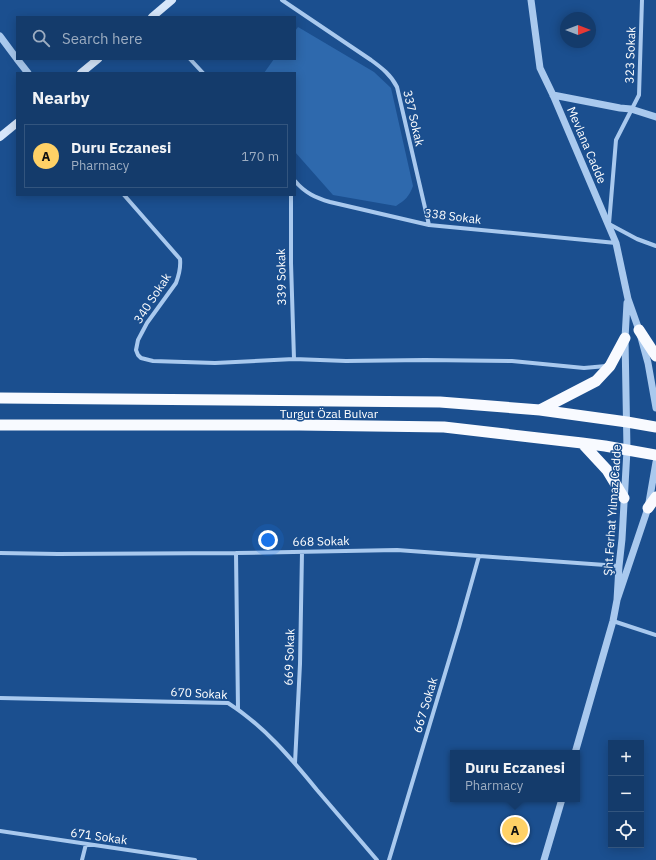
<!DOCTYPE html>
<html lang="en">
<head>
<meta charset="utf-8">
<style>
  body { margin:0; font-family:"IBM Plex Sans",sans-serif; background:#214673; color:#f1f3f6 }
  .controls { position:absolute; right:12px; bottom:12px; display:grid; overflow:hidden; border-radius:0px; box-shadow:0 2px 10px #0003 }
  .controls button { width:36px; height:36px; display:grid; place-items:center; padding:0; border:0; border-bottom:1px solid #33557e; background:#143b6b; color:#f1f3f6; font:20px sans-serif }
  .compass { position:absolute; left:560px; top:12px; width:36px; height:36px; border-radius:50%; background:#143b6b; box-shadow:0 2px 10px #0003; rotate:90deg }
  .you { position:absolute; left:268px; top:540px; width:14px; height:14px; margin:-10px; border:3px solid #fff; border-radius:50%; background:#1a73e8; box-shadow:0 0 0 6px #1a73e833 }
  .badge { display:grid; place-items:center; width:26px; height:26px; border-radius:50%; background:#ffd166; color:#111; font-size:13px; font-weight:700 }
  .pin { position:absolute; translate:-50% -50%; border:2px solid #fff; box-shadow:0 1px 4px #0006 }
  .popup { position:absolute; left:450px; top:750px; width:130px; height:52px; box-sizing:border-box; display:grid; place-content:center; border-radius:0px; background:#143b6b; filter:drop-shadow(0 1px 3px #0005); font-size:13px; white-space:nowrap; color:#9dadc1 }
  .popup b { font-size:15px; color:#f1f3f6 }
  .popup::after { content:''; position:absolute; left:50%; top:100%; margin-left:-8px; border:8px solid transparent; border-top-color:#143b6b }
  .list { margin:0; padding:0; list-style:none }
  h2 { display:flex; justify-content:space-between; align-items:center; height:52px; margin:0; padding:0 16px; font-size:17px }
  h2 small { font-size:13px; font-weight:400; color:#9dadc1 }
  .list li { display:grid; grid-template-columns:26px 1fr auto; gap:12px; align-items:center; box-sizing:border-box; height:64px; margin:0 8px 8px; padding:0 8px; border:1px solid #33557e; border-radius:0px }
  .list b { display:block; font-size:15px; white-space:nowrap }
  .list p { margin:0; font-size:13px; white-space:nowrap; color:#9dadc1 }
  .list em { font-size:13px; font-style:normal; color:#9dadc1 }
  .icon { flex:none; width:22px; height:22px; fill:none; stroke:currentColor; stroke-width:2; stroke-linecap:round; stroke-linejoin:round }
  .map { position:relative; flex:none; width:656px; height:860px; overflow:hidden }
  .search { position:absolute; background:#143b6b; box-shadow:0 2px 10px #0003; left:16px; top:16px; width:280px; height:44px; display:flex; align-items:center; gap:10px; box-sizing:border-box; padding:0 14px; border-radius:0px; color:#9dadc1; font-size:15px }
  .panel { position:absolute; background:#143b6b; box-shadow:0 2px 10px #0003; left:16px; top:72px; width:280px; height:124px; border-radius:0px }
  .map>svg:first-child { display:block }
</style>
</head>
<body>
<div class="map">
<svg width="656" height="860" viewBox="0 0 656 860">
  <rect width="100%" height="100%" fill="#1b4f8f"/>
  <!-- green -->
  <path fill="#2e69ad" d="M298 27 374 72 391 88 413 186C409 197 405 200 396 206L333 195 295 152V73H264L274 59H295V31Z"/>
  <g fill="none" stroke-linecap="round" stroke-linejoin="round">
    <!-- minor -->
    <path stroke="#a9c9ee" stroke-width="4" d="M282 0 371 60C382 68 391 75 397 87L429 225
      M642 0 639 95 616 140 609 224 637 239 656 246
      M190 59 203 73
      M295 181C305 193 316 198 330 202L429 225 616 243
      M124 195 180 259C181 268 179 275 176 283L147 323 138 340 136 350 138 355 141 358 153 361 215 363 294 359 346 361 425 360 512 361 584 368 606 366
      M291 195V263L294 359
      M0 553 58 554 236 553 397 550 619 566
      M236 553 238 709
      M613 621 656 635
      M0 698 228 703C263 725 291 758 317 790 337 813 357 837 377 860
      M295 763 300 664 302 552
      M0 831 195 860
      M82 860 86 844
      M389 860 459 627 479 556"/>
    <!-- tertiary -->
    <path stroke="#a9c9ee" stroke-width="7" d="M531 0 540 68 553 95 616 243 628 299 639 330 648 363 656 408
      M0 36 17 59
      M17 59 28 73
      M553 95 620 108 631 109 656 117
      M617 600 619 566 622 539 627 450 625 338 627 303
      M575 753 613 621 617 600 648 508 656 462
      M544 860 562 799"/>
    <!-- secondary -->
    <path stroke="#d6e6fa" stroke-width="8" d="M152 17 172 0
      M81 73 98 59
      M0 137 17 123"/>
    <!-- trunk -->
    <path stroke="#f8faff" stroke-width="11" d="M639 330 656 356
      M0 398 440 402 540 410 627 422 656 427
      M540 410 596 381 610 366 625 338
      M0 425H299L444 427 582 443 605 446 656 455
      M582 443 607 470 624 498
      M648 508 656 497"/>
  </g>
  <g text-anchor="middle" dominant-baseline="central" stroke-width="3" stroke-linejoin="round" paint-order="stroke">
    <!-- street labels -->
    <g font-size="12" fill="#fff" stroke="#1b4f8f">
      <text transform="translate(630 55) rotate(-88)">323 Sokak</text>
      <text transform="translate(414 118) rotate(77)">337 Sokak</text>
      <text transform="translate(587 145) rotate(67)">Mevlana Cadde</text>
      <text transform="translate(453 216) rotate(7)">338 Sokak</text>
      <text transform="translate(281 277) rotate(-91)">339 Sokak</text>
      <text transform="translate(152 298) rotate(-57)">340 Sokak</text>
      <text x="329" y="413">Turgut Özal Bulvar</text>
      <text transform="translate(612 510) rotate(-86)">Şht.Ferhat Yılmaz Cadde</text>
      <text transform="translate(321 541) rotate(-1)">668 Sokak</text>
      <text transform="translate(289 657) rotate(-88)">669 Sokak</text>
      <text transform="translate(199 693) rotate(3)">670 Sokak</text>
      <text transform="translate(425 705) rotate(-73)">667 Sokak</text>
      <text transform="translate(99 836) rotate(8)">671 Sokak</text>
    </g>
  </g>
</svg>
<div class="controls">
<button>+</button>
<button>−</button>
<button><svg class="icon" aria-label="locate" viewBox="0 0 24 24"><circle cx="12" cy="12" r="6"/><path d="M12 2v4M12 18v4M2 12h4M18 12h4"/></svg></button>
</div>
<svg class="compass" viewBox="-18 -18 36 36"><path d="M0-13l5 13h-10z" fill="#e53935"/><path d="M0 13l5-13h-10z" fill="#9dadc1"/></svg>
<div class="you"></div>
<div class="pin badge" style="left:515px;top:830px">A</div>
<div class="popup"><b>Duru Eczanesi</b>Pharmacy</div>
<div class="search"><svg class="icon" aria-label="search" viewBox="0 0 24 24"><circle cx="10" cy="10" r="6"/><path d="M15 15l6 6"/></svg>Search here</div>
<section class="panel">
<h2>Nearby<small></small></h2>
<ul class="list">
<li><span class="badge">A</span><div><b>Duru Eczanesi</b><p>Pharmacy</p></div><em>170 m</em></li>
</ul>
</section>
</div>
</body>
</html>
